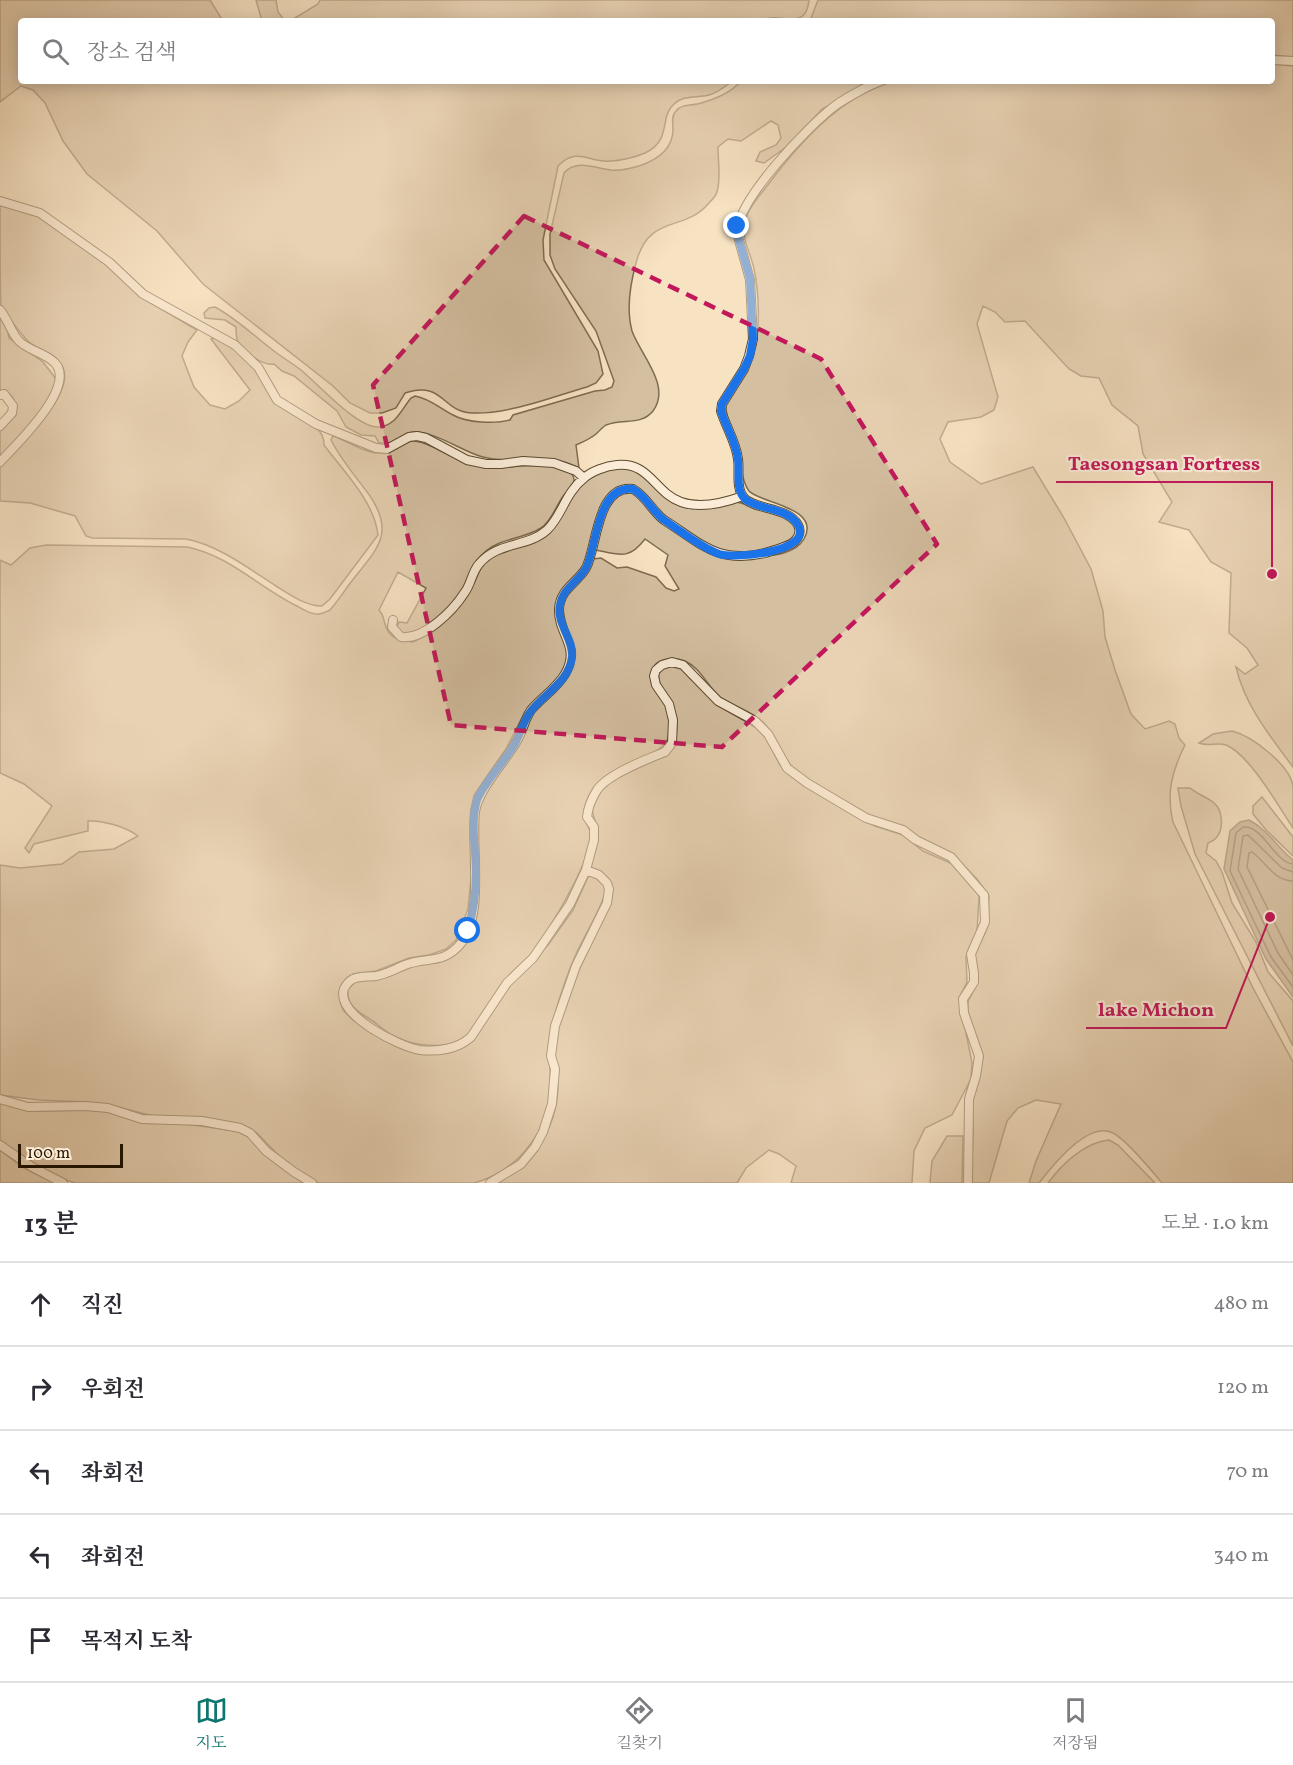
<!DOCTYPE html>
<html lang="ko">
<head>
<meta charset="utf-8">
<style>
  body { margin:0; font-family:Vollkorn,"Noto Serif KR",serif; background:#f7f7f7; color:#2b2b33 }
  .scale { position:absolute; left:18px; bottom:15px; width:105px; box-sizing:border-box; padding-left:6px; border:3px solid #291700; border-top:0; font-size:16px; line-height:21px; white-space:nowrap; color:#291700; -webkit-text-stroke:4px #faecd7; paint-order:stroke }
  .stop { position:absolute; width:18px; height:18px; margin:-14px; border:4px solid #1a73e8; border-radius:50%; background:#fff }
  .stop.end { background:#1a73e8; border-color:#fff; box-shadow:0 2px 6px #0008 }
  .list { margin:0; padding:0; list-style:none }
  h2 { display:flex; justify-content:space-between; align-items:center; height:78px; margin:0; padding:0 24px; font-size:26px }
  h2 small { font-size:20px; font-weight:400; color:#7c7c81 }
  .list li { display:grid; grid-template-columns:39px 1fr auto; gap:18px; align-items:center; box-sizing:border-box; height:84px; padding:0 24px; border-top:2px solid #e1e1e2 }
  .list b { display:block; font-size:22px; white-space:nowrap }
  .list em { font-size:20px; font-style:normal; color:#7c7c81 }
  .icon { flex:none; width:33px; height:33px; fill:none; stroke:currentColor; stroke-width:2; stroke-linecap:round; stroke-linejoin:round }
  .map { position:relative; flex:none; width:1293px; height:1183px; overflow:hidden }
  .search { position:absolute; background:#fff; box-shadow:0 3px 15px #0003; left:18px; right:18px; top:18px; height:66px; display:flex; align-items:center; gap:15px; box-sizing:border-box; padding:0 21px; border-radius:6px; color:#7c7c81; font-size:22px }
  .sheet { height:498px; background:#fff }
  nav { display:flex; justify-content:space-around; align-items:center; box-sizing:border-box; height:84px; border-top:2px solid #e1e1e2; background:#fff; font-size:16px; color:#7c7c81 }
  nav a { display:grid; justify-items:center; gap:3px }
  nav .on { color:#0f766e }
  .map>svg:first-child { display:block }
</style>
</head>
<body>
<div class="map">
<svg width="1293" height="1183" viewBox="0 0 1293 1183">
  <rect width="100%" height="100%" fill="#f7e2c2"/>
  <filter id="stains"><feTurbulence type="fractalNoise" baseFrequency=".00333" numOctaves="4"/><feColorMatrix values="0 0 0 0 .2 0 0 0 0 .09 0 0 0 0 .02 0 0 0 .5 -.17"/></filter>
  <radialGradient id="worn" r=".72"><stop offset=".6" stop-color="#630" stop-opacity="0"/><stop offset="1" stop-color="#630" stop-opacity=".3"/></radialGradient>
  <!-- green -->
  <path fill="#d4bfa1" stroke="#7e6b50" stroke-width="1.5" d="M0 0H210L223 21H21V81H732C726 86 717 93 709 95 697 98 683 95 674 104 659 117 672 141 645 153 636 157 620 161 610 161 589 163 578 146 558 166L543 240 544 260 598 351 603 374 596 383 587 387C552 397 510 414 473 413 442 413 444 380 405 393L396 408 382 413H370L350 403 333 386 203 284 157 231 87 174 63 141 45 103 33 90 21 86 0 102Z
    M256 0H276L278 12 285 21H262Z
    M320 0H809C806 34 778 10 761 21H290L318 4Z
    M818 0H1293V57L1272 55V21H810Z
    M1272 64 1293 66V767C1270 736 1245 706 1236 667L1245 674 1258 665 1247 648 1229 633 1231 573 1211 562 1189 530 1159 522 1172 502 1143 454 1138 426 1112 405 1099 378 1081 376 1069 369 1025 321 1005 322 995 312 983 306 977 324 998 397 994 410 981 417 948 422 940 439 950 462 981 484 1033 467 1064 518 1091 569 1103 611 1105 637 1115 670 1131 714 1145 729 1169 721 1175 724 1179 738 1185 745C1172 771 1166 794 1173 822L1253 988 1293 1062V1183H1162C1151 1170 1127 1140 1113 1133 1088 1120 1052 1166 1039 1183H1029L1036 1161 1061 1104 1036 1100 1018 1108 1007 1121 989 1183H971L973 1133 972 1104 983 1057 968 1012V1002L977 983 975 952 985 933 988 921 989 896 977 879 953 855 916 836 903 826 880 820 869 815C844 799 815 787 792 767 778 755 776 735 763 722 750 710 733 707 720 697 707 686 701 668 685 661 680 659 673 658 668 659 638 663 661 693 666 706 669 715 670 728 668 738 663 757 611 765 598 784 592 793 582 806 584 817 586 825 592 829 591 838 587 862 570 892 558 913 550 925 544 940 534 951 526 960 516 968 508 977 490 998 478 1041 446 1045 440 1046 433 1045 427 1045 408 1044 393 1038 378 1025 362 1012 345 1010 348 986L353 982 390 976 412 966 437 962 449 956 476 912 479 882 477 818 479 804 532 712 559 687 574 656 575 650C571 637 563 621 563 608 562 591 583 572 593 559L601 558 617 568 627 567 656 577 666 588 674 591 679 589 665 566 668 555 645 539C629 560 620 555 596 550 600 531 605 493 631 491 663 518 700 564 745 558 764 556 794 557 804 539 822 507 759 503 749 491 740 479 741 457 737 442 733 429 725 418 726 403 736 388 748 373 753 355 761 333 759 292 754 269 751 254 742 240 744 225 746 211 759 196 767 186 799 143 839 98 891 82L1272 81Z
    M741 81H867L855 91 822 109 789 145 764 163 756 161 760 152 776 145 781 138 778 125 771 121 741 141 728 139 718 147C718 161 721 179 717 192 716 196 712 200 709 203 684 233 649 213 636 263 630 285 626 309 632 331 640 354 672 386 653 411 641 426 622 418 606 425 603 427 599 431 596 434 590 439 583 442 576 445L579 468C542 449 517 466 483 457 462 452 430 427 408 433 407 433 403 437 401 438 394 443 388 443 379 443L375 436 361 435 346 427 337 411 294 376 282 371 274 364C262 366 245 352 238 342 236 338 236 331 236 327L225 320 205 318 204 313 209 308 215 307C237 319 254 336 274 351 283 358 292 363 301 370 317 383 357 428 378 427 396 426 401 410 411 398L415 396C431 399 439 408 453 415 467 423 495 424 510 420L513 415 595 391 605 390 612 387 614 381 596 331 555 269 550 255V234L564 173C576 159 595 168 611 170 621 171 629 169 639 166 657 160 673 150 673 129 673 123 671 116 676 111 682 103 693 106 701 103 715 99 732 92 741 81Z
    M0 205 37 216 87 249 124 279 144 299 197 330 188 342 182 356 194 387 210 405 225 409 239 401 250 390 211 339 216 338C233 348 248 357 258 373 268 389 270 399 286 410 300 420 325 425 324 445 344 472 374 501 378 535L330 599 322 606C306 606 290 595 276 586 248 568 218 545 186 539L92 538 86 536 75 516 30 503 0 501V465C18 447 89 383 56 359 48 352 37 348 29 342 23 337 5 313 1 305 0 297 0 220 0 205Z
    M0 315 6 323 9 338 43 362 56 379C53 405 17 439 0 458V428L16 406C14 397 10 391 0 391Z
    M333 436C351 442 368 457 389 452 397 450 405 441 413 441 422 441 430 446 439 450 457 459 478 469 499 468 514 467 566 459 573 476 577 484 569 490 564 495 556 505 552 521 541 528 524 539 501 538 486 551 474 561 470 577 463 590 453 608 421 639 399 633L396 627 399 622 407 623 426 588 398 572 379 610C384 615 383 618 385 624 389 639 400 640 413 642 437 631 459 610 472 587 478 577 479 567 488 559 500 548 523 547 538 538 544 534 548 526 553 520 571 498 592 462 627 468 649 471 655 495 674 503 696 512 727 498 741 503 756 509 800 512 796 534 788 543 779 545 767 548 757 551 742 554 731 553 714 550 671 525 660 512 652 504 645 490 634 486 630 485 624 485 621 487 592 504 596 538 584 564 578 576 566 585 559 597L569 653 566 667 558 679 525 712 506 749 474 795 471 810V878L468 909 456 940 446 949 429 955 409 958 376 971 353 974 346 980 341 990 340 1001 343 1010 353 1020 388 1042 406 1049 448 1052 463 1047 476 1036 510 985 548 945 573 910 588 877 593 874 605 885V894C598 914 586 933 577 952 567 974 559 998 553 1021 547 1043 551 1064 550 1085 550 1131 518 1171 474 1183H319L304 1176 286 1163 257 1133 242 1125 153 1116 114 1106 87 1102 39 1100 0 1095V865L20 868 62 864 79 852 114 849 138 836C126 827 103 820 88 821V831L34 844 29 853 25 848 52 806 24 784 0 773V560L11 565 30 548 46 545 187 547C228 555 259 587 295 605 301 608 309 614 316 614 321 615 325 612 330 610 339 600 346 588 355 577 377 549 395 533 370 496 357 478 341 460 331 440Z
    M666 666 679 668 690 673 717 705 755 727 766 738 780 765 787 772 875 826 903 835 923 851 955 865 973 886 979 896 977 932 966 957 967 982 959 998 972 1063 971 1079 952 1115 925 1128 914 1151 912 1183H791L796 1166 779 1154 769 1150 746 1168 737 1183H496C532 1163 557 1129 558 1087 558 1075 554 1062 555 1050 555 1040 558 1028 561 1019 573 976 596 937 612 895 611 874 603 877 589 866 592 857 598 845 598 835 598 818 586 814 597 795 612 771 668 764 675 741 677 733 677 722 675 713 672 699 646 676 666 666Z
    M1232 731C1252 736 1290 765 1293 786 1293 799 1293 815 1293 828 1279 807 1249 754 1226 745 1217 742 1208 747 1199 743L1213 734Z
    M1178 788H1190C1197 794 1207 797 1214 803 1223 810 1224 830 1216 838 1214 841 1210 842 1208 843L1206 853 1216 861 1222 872 1232 903 1256 942 1268 972 1293 1001V1046L1195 854 1181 806Z
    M1262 797 1293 837V856L1266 830 1253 814V806Z
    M0 1102 37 1111 87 1110 109 1112 143 1122 186 1124 243 1132 292 1175 305 1183H75C48 1175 23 1156 0 1140Z
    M947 1136H963L962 1183H930L932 1161Z
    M1109 1140 1118 1145 1155 1183H1048C1062 1164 1085 1142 1109 1140Z
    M0 1150 24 1168 55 1183H0Z"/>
  <!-- water -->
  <path fill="#b19d80" stroke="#7b674d" stroke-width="1.5" d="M1249 820C1267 829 1278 848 1293 860V997L1266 959 1224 869 1230 831 1240 822Z"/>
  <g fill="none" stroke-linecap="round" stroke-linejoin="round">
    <!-- shore -->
    <path stroke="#6d5a40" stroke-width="1.5" d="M1293 864C1274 862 1263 825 1243 827L1236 833 1230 871 1271 957 1293 987
      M1293 872 1282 868 1248 835 1243 836 1238 869 1278 953 1293 975
      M1293 881C1273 880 1266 862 1252 852L1249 853 1247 867 1293 960"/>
    <defs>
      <path id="minor" d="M1272 60 1293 61
        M881 81C869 85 846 98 836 105 809 125 737 200 737 233L750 280 753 339 749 356 744 369 722 404 721 411C726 427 736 442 738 459 740 472 735 489 745 499 757 510 788 507 798 525 802 532 797 541 791 544 783 548 774 550 765 553 717 564 702 544 664 520 652 511 647 497 633 489 596 484 597 549 586 568 577 583 560 589 559 609 558 635 581 646 565 674 556 689 542 697 531 710 525 719 523 729 518 739 506 761 478 789 475 812 471 846 484 915 462 942 443 966 427 956 405 965 395 969 387 974 376 976 369 977 360 976 353 979 349 981 346 985 344 989 335 1015 400 1047 420 1050 438 1052 458 1049 471 1037L507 983 533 958 570 904 586 870 594 840V827L587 817C588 808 592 798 597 790 608 774 647 759 665 752L672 743 673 720 669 704 656 685 654 676 656 670 662 665 672 662 683 665 718 701 755 721 768 734 787 768 807 783 866 818 903 830 916 840 951 857 984 895 985 922 971 954 974 973V982L963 999 964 1013 979 1056 976 1076 969 1099 968 1183
        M0 201 40 213 109 262 143 294 235 345 258 367 277 400 316 424 376 448 387 449 409 437 417 436 426 438 467 460 486 464H501L523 461 554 463 576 471 584 478
        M0 310C8 319 11 333 19 341 29 351 46 353 55 363 77 387 16 445 0 462
        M0 395 4 394 13 406 12 413 0 426
        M393 620 392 627 401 637C424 640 453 611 465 592 471 584 472 572 479 564 498 541 527 548 547 530 562 516 565 493 584 478 592 471 606 466 617 465 650 462 654 492 681 502 701 509 724 503 743 496
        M0 1099 28 1107 85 1106 108 1108 142 1119 202 1121 240 1128 250 1133 266 1151 294 1172 312 1183
        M0 1145 32 1167 63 1183
        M490 1183 521 1164 535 1147 543 1132 552 1104 555 1069 551 1056 555 1026 576 966 607 903 609 889 607 883 599 875 586 870"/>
    </defs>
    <!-- minor casing -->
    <use href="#minor" stroke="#5c4a30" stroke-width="10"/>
    <!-- minor -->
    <use href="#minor" stroke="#faecd7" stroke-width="8"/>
  </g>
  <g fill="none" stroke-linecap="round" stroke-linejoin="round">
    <!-- route -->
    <path stroke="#1a73e8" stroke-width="8" d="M468 931C473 913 476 892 476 873 476 850 470 822 477 800 482 786 504 762 513 747 520 736 523 721 531 711 545 693 569 682 572 657 574 639 556 624 560 605 563 588 578 582 586 568 597 548 596 485 633 489 647 497 652 511 664 520 681 531 700 547 719 554 734 559 814 552 798 525 788 507 757 510 745 499 735 489 740 472 738 459 736 442 726 427 721 411L722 404 744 369 750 356 753 339 750 279 737 233V226"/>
  </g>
  <!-- marked area -->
  <path d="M0 0H1293V1183H0ZM524 216 821 359 937 544 722 747 451 725 373 385Z" fill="#f7e2c2" fill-opacity=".55" fill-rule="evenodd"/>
  <path fill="none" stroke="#c2185b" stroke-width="4.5" stroke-dasharray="12 8" stroke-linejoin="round" d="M524 216 821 359 937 544 722 747 451 725 373 385Z"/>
  <!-- callouts -->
  <path fill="none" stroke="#c2185b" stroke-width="2" d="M1272 574L1272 482H1056M1270 917L1226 1028H1086"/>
  <g fill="#c2185b" stroke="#faecd7" stroke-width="2">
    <circle cx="1272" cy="574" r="6"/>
    <circle cx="1270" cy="917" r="6"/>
  </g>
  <g font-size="20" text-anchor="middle" font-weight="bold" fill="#c2185b" stroke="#faecd7" stroke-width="4.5" stroke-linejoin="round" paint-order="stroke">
    <text x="1164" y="470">Taesongsan Fortress</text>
    <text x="1156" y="1016">lake Michon</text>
  </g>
  <rect width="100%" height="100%" filter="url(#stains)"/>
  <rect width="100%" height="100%" fill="url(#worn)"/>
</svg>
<div class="scale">100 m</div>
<div class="stop" style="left:468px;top:931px"></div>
<div class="stop end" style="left:737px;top:226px"></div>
<div class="search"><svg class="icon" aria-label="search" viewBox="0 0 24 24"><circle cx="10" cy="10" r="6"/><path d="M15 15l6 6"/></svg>장소 검색</div>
</div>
<section class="sheet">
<h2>13 분<small>도보 · 1.0 km</small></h2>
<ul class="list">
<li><svg class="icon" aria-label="ahead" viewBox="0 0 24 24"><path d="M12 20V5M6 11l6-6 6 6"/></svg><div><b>직진</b></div><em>480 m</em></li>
<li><svg class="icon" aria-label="right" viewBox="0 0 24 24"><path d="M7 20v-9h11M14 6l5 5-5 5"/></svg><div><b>우회전</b></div><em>120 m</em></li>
<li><svg class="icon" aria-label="left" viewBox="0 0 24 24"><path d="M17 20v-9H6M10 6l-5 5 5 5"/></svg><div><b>좌회전</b></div><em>70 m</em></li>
<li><svg class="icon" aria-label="left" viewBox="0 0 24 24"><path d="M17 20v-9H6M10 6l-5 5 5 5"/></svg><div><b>좌회전</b></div><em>340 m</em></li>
<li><svg class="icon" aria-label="arrive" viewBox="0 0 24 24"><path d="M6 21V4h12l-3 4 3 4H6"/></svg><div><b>목적지 도착</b></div></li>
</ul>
</section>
<nav>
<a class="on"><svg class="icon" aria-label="map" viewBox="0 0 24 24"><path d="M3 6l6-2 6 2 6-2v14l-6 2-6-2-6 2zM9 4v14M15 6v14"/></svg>지도</a>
<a><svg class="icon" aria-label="directions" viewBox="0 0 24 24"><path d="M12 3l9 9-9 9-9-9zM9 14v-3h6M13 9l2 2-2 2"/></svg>길찾기</a>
<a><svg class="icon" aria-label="saved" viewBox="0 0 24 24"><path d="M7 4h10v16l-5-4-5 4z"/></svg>저장됨</a>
</nav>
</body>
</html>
